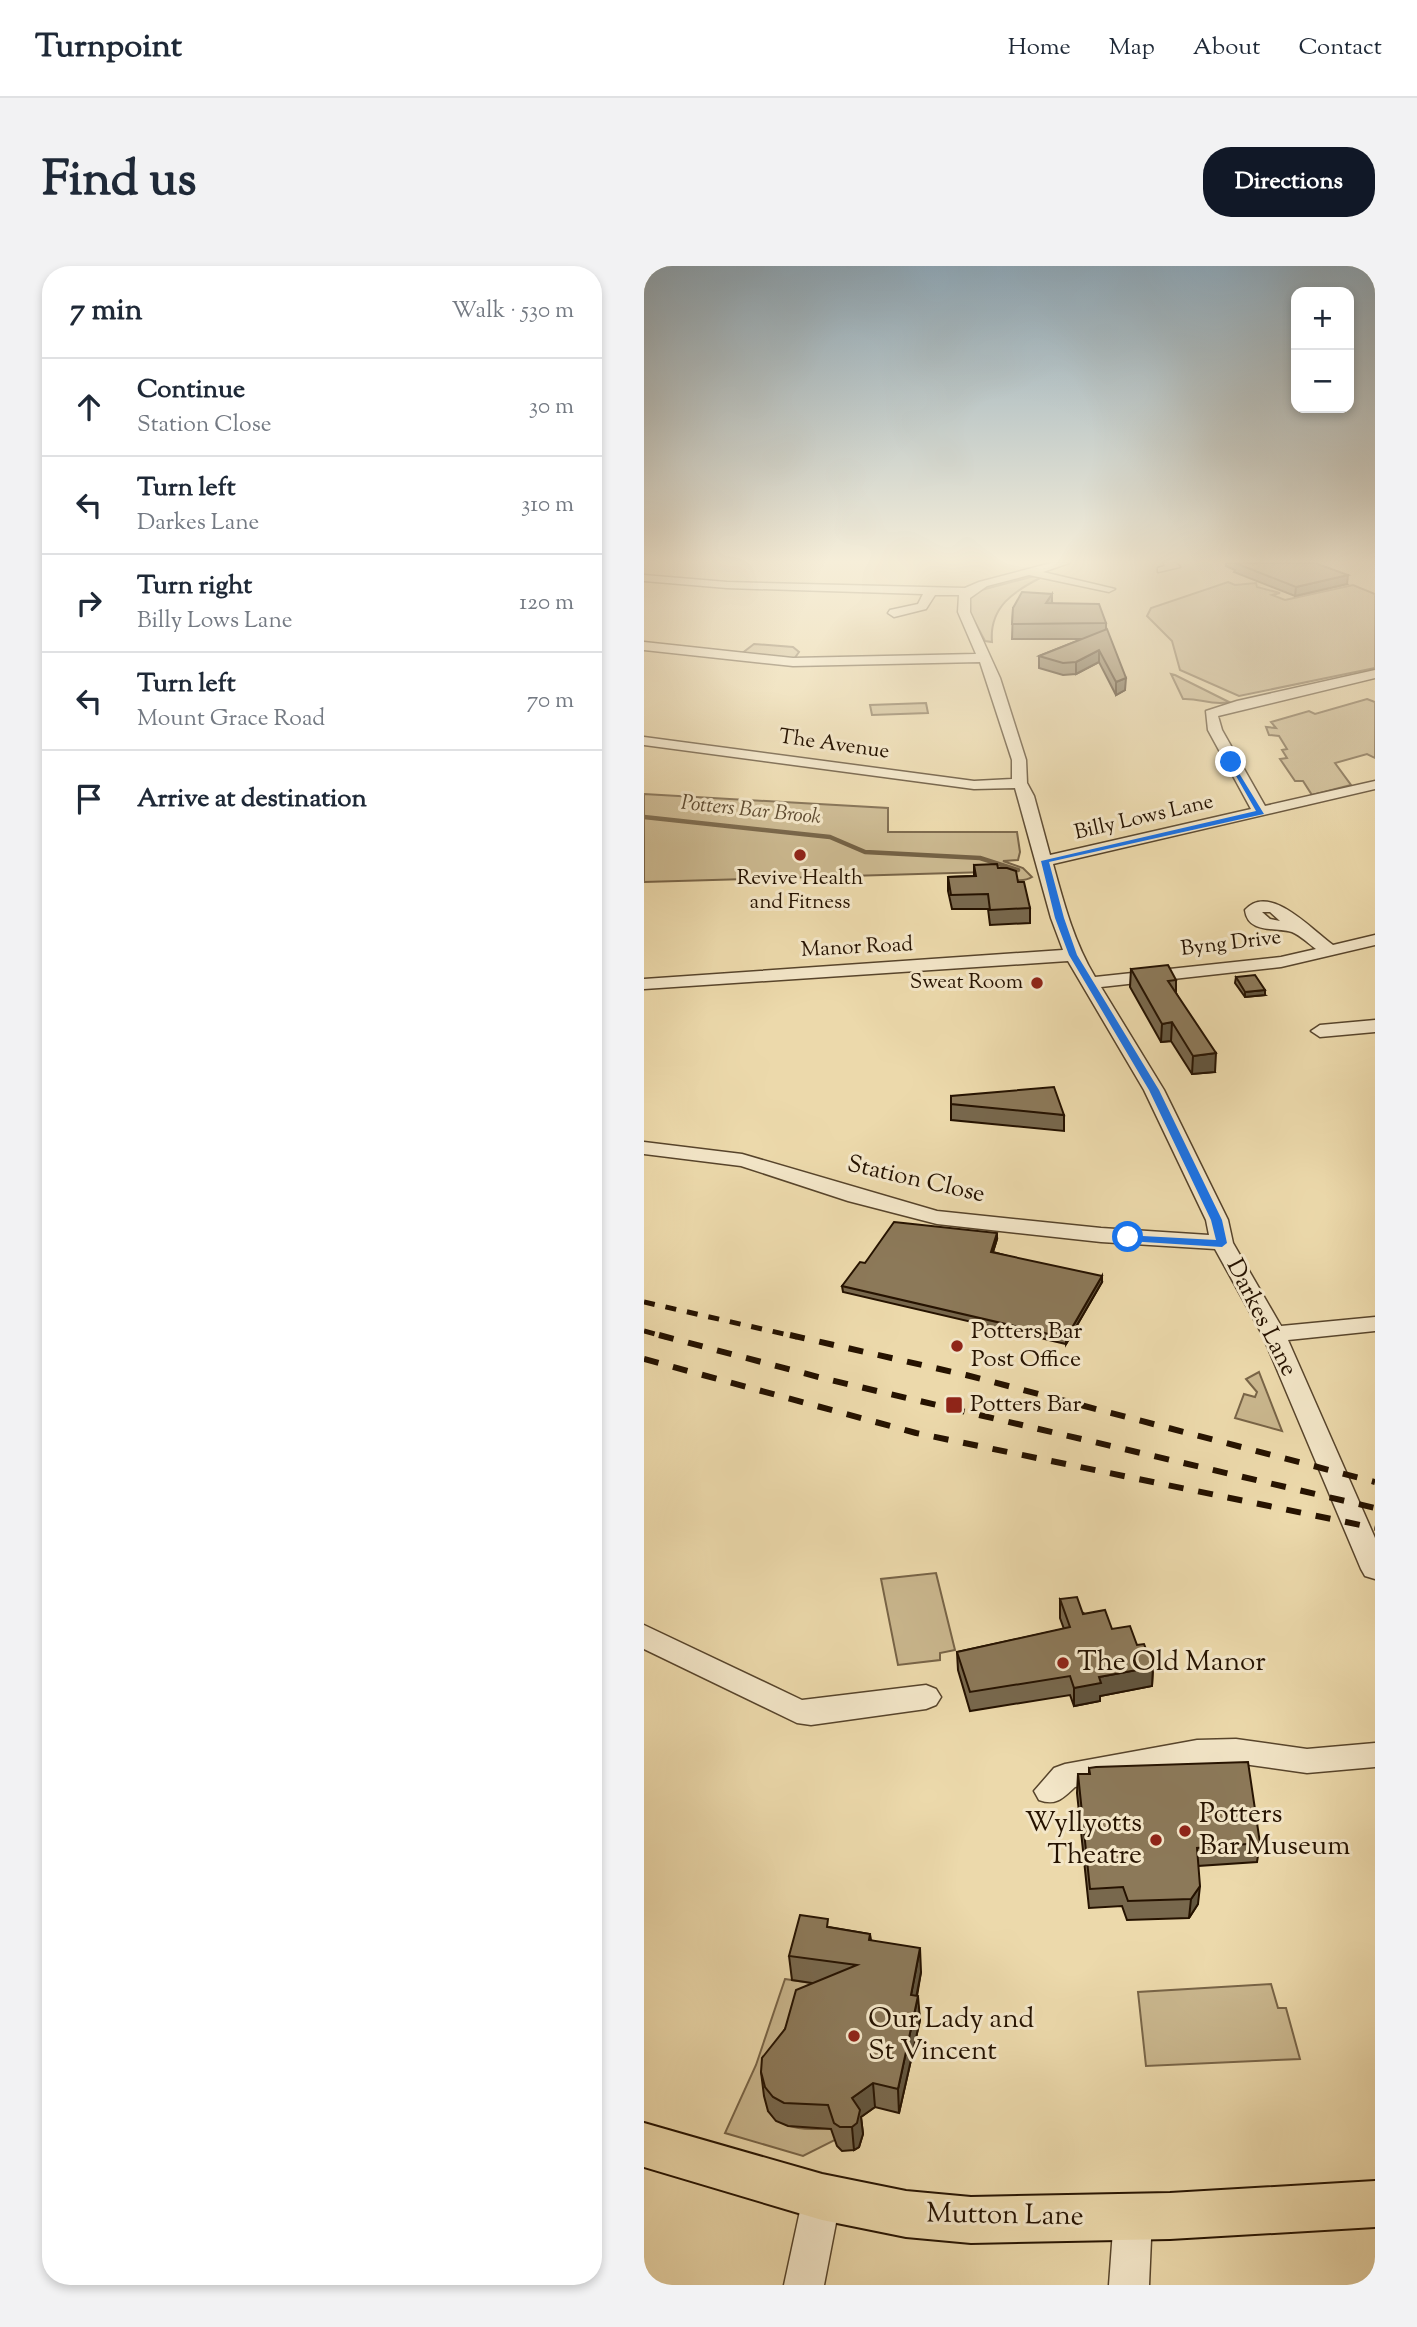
<!DOCTYPE html>
<html lang="en">
<head>
<meta charset="utf-8">
<style>
  body { margin:0; font-family:"Sorts Mill Goudy",serif; background:#f2f2f3; color:#1f2937 }
  .controls { position:absolute; right:21px; top:21px; display:grid; overflow:hidden; border-radius:14px; box-shadow:0 4px 10px #0003 }
  .controls button { width:63px; height:63px; display:grid; place-items:center; padding:0; border:0; border-bottom:2px solid #e0e1e3; background:#fff; color:#1f2937; font:35px sans-serif }
  .stop { position:absolute; width:21px; height:21px; margin:-16px; border:5px solid #1a73e8; border-radius:50%; background:#fff }
  .stop.end { background:#1a73e8; border-color:#fff; box-shadow:0 2px 7px #0008 }
  .list { margin:0; padding:0; list-style:none }
  h2 { display:flex; justify-content:space-between; align-items:center; height:91px; margin:0; padding:0 28px; font-size:30px }
  h2 small { font-size:23px; font-weight:400; color:#747a83 }
  .list li { display:grid; grid-template-columns:46px 1fr auto; gap:21px; align-items:center; box-sizing:border-box; height:98px; padding:0 28px; border-top:2px solid #e0e1e3 }
  .list b { display:block; font-size:26px; white-space:nowrap }
  .list p { margin:0; font-size:23px; white-space:nowrap; color:#747a83 }
  .list em { font-size:23px; font-style:normal; color:#747a83 }
  .icon { flex:none; width:38px; height:38px; fill:none; stroke:currentColor; stroke-width:2; stroke-linecap:round; stroke-linejoin:round }
  .map { position:relative; flex:none; width:731px; height:2019px; overflow:hidden; border-radius:28px }
  header { display:flex; align-items:center; gap:42px; box-sizing:border-box; height:98px; padding:0 35px; background:#fff; border-bottom:2px solid #e0e1e3 }
  header strong { font-size:33px }
  nav { display:flex; gap:38px; margin-inline-start:auto; font-size:24px }
  .intro { display:flex; align-items:center; justify-content:space-between; box-sizing:border-box; height:168px; padding:0 42px }
  h1 { margin:0; font-size:49px }
  .button { padding:18px 32px; border-radius:28px; background:#111827; color:#fff; font-size:24px; font-weight:700 }
  main { display:flex; gap:42px; padding:0 42px }
  aside { flex:1; background:#fff; border-radius:28px; box-shadow:0 4px 10px #0003 }
  .map>svg:first-child { display:block }
</style>
</head>
<body>
<header>
<strong>Turnpoint</strong>
<nav><a>Home</a><a>Map</a><a>About</a><a>Contact</a></nav>
</header>
<div class="intro"><h1>Find us</h1><a class="button">Directions</a></div>
<main>
<aside>
<h2>7 min<small>Walk · 530 m</small></h2>
<ul class="list">
<li><svg class="icon" aria-label="ahead" viewBox="0 0 24 24"><path d="M12 20V5M6 11l6-6 6 6"/></svg><div><b>Continue</b><p>Station Close</p></div><em>30 m</em></li>
<li><svg class="icon" aria-label="left" viewBox="0 0 24 24"><path d="M17 20v-9H6M10 6l-5 5 5 5"/></svg><div><b>Turn left</b><p>Darkes Lane</p></div><em>310 m</em></li>
<li><svg class="icon" aria-label="right" viewBox="0 0 24 24"><path d="M7 20v-9h11M14 6l5 5-5 5"/></svg><div><b>Turn right</b><p>Billy Lows Lane</p></div><em>120 m</em></li>
<li><svg class="icon" aria-label="left" viewBox="0 0 24 24"><path d="M17 20v-9H6M10 6l-5 5 5 5"/></svg><div><b>Turn left</b><p>Mount Grace Road</p></div><em>70 m</em></li>
<li><svg class="icon" aria-label="arrive" viewBox="0 0 24 24"><path d="M6 21V4h12l-3 4 3 4H6"/></svg><div><b>Arrive at destination</b></div></li>
</ul>
</aside>
<div class="map">
<svg width="731" height="2019" viewBox="0 0 731 2019">
  <rect width="100%" height="100%" fill="#ecd9ab"/>
  <filter id="stains"><feTurbulence type="fractalNoise" baseFrequency=".00286" numOctaves="4"/><feColorMatrix values="0 0 0 0 .2 0 0 0 0 .09 0 0 0 0 .02 0 0 0 .5 -.17"/></filter>
  <radialGradient id="worn" r=".72"><stop offset=".6" stop-color="#630" stop-opacity="0"/><stop offset="1" stop-color="#630" stop-opacity=".3"/></radialGradient>
  <!-- green -->
  <path fill="#cab78e" stroke="#786447" stroke-width="2" d="M394 309 398 311C370 325 345 341 348 376L341 375 325 345V331L330 326Z
    M584 316 591 319 612 317 613 321 636 327 628 329 641 334 709 319 731 328V402L595 430 536 404 528 375 503 350 507 342Z
    M110 378 149 381 155 386 150 393 97 388Z
    M527 408 531 409 585 436C568 440 556 432 539 433Z
    M723 433 731 436V492L723 488 691 497 707 519 668 529 659 515H651L636 493 643 492 638 484 643 483 635 470 625 469 622 461 632 462 627 456 665 445 671 448Z
    M282 437 284 447 228 449 226 439Z
    M0 528 244 542V566H373L376 586 374 594 359 595 379 602 388 611C375 619 358 610 344 606L0 616Z
    M615 1106 638 1165 591 1152 600 1128 611 1131 613 1126 602 1113Z
    M292 1307 311 1384 296 1387V1394L254 1399 237 1313Z
    M141 1713 187 1720 124 1845C141 1866 166 1864 191 1862V1874L159 1890 81 1867 112 1799Z
    M627 1718 634 1742H642L656 1793 502 1800 494 1726Z"/>
  <g fill="none" stroke-linecap="round" stroke-linejoin="round">
    <!-- stream -->
    <path stroke="#746144" stroke-width="4.5" d="M0 551 186 571 221 586 336 592 374 604"/>
    <defs>
      <path id="minor" d="M407 297H425L399 306 471 323 465 326 385 309 343 320 326 332V346L356 412 382 494 383 517 390 530 406 589 607 543 564 464 562 445 593 435 731 404V412L574 450 578 464 621 540 731 515V523L409 598C420 638 430 676 451 711L637 691 672 683C665 678 656 669 648 666 631 661 604 668 601 644 625 616 668 664 689 679L731 669V679L637 701 457 721 520 824 584 954 589 977 637 1060 731 1051V1065L644 1074 731 1272V1313L721 1310 717 1303 618 1068 571 983 457 976 293 958 204 935 97 900 0 888V876L98 888 293 945 457 962 565 969 562 954 500 824 424 695 0 723V713L419 684 407 652 371 522 330 523 0 479V471L330 515 368 513V494L336 396 149 400 0 384V376L149 392 332 388 314 346 315 329H291L282 343 250 351 244 347 246 344 274 338 279 328 83 322 0 315V309L83 316 321 322 335 316ZM618 646H626L636 655 626 653Z
        M520 297H532L536 301 514 306V302L521 300Z
        M731 754V766L676 771 667 765 676 759Z
        M0 1359 158 1434 282 1419 292 1423 297 1431 292 1439 282 1443 167 1459 153 1457 0 1383Z
        M592 1473 663 1483 731 1477V1501L663 1507 592 1497 553 1498 431 1521C418 1533 412 1540 395 1534L390 1525 410 1502 421 1498 553 1474Z
        M178 1912 191 1918 197 1931 180 2019H140L159 1931 165 1918Z
        M489 1931 502 1937 508 1950 505 2019H465L470 1950 476 1937Z"/>
      <path id="major" d="M0 1857 178 1908 262 1925 327 1931 526 1927 731 1915V1961L526 1973 327 1977 262 1971 178 1954 0 1901Z"/>
    </defs>
    <!-- minor casing -->
    <use href="#minor" stroke="#57442b" stroke-width="3"/>
    <!-- major casing -->
    <use href="#major" stroke="#251200" stroke-width="4"/>
    <!-- minor -->
    <use href="#minor" fill="#f3e6c8" fill-rule="evenodd"/>
    <!-- major -->
    <use href="#major" fill="#ecd9ab" fill-rule="evenodd"/>
    <!-- rail-far1 -->
    <path stroke="#251200" stroke-width="5" stroke-dasharray="11 11" stroke-linecap="butt" d="M0 1036 153 1071
      M0 1065 22 1071"/>
    <!-- rail -->
    <path stroke="#251200" stroke-width="6" stroke-dasharray="15 15" stroke-linecap="butt" d="M15 1069 182 1113 731 1242
      M146 1069 322 1109 731 1216
      M0 1093 272 1167 731 1262"/>
  </g>
  <!-- wall -->
  <path fill="#78684d" stroke="#251200" stroke-width="2" d="M582 297H672H671L703 318 651 330 590 306 591 304 582 300Z
    M408 337 462 357V363L481 424 472 429 455 396 432 408 419 409 395 402V390L438 373H368L369 342Z
    M330 599 354 602 374 616 386 642V657L346 659 344 643H308L304 625V611L330 610Z
    M487 703 532 714V727L571 806 548 808 527 775 517 776 486 721Z
    M592 711 621 729 601 731 591 717Z
    M307 830 420 849V865L307 854Z
    M353 973 349 986 458 1016 422 1078 199 1026 198 1020 221 997Z
    M416 1333 493 1379 509 1401 508 1420 456 1430V1435L430 1440 426 1429 326 1445 314 1404 313 1386 420 1363 416 1352Z
    M445 1502 616 1577 613 1596 554 1600V1638L545 1652 483 1654 478 1640 445 1642 433 1527 434 1508H445Z
    M185 1661 226 1668 227 1674 277 1706 273 1730 276 1754 255 1847 231 1841 217 1851 219 1868 215 1881 210 1884 198 1885 193 1880 187 1863 144 1860 132 1855 124 1845 120 1830 117 1806 141 1763 168 1717 148 1714 145 1690Z"/>
  <!-- shaded-wall -->
  <path fill="#62553e" stroke="#251200" stroke-width="2" d="M704 309 703 318 651 330 652 321Z
    M408 328V343L402 337Z
    M455 384V396L432 408V396Z
    M482 412 481 424 472 429V416Z
    M621 724V729L601 731V726Z
    M528 756 527 775 517 776 518 758Z
    M572 787 571 806 548 808 549 790Z
    M353 967V973L347 992V986Z
    M458 1010V1016L422 1078V1072Z
    M509 1401 508 1420 456 1430V1435L430 1440V1422L455 1411Z
    M556 1620 554 1638 545 1652 547 1633Z
    M276 1682 277 1706 268 1753 267 1729Z
    M274 1730 276 1754 255 1847 254 1823Z
    M229 1817 231 1841 217 1851 219 1868 215 1881 210 1884 208 1861V1832Z"/>
  <!-- building -->
  <path fill="#8c7959" stroke="#251200" stroke-width="2" d="M591 297H671L704 309 652 321Z
    M378 326 408 328 402 337 455 338 462 357 368 358 369 342Z
    M463 363 482 412 472 416 455 384 432 396 419 397 395 390Z
    M353 598 354 602H363L372 605 374 616H380L386 642 346 644 344 628 307 629 304 611 332 610 330 599Z
    M524 699 532 714 524 715 572 787 549 790 528 756 518 758 487 703Z
    M611 709 621 724 601 726 592 711Z
    M410 821 420 849 307 838V830Z
    M250 956 353 967 347 986 458 1010 422 1072 198 1020 216 996 221 997Z
    M433 1331 439 1348 461 1344 468 1363 486 1360 493 1379 500 1378 509 1401 455 1411 457 1417 430 1422 426 1410 326 1426 313 1386 426 1361 416 1333Z
    M604 1496 616 1577 553 1582 556 1620 547 1633 484 1635 479 1621 446 1623 434 1508H446L445 1502 452 1501Z
    M156 1649 184 1653 183 1661 226 1668 225 1674 276 1682 267 1729 274 1730 254 1823 229 1817 208 1832 216 1844 213 1857 208 1861H196L190 1857 184 1839 140 1837 129 1831 121 1821 117 1806 118 1792 141 1763 152 1724 213 1699 145 1690Z"/>
  <!-- sky -->
  <linearGradient id="sky" x2="0" y2="1"><stop stop-color="#8ea8b8"/><stop offset="0.51" stop-color="#f6eed9"/><stop offset="1" stop-color="#f6eed9" stop-opacity="0"/></linearGradient>
  <rect width="731" height="579" fill="url(#sky)"/>
  <!-- route -->
  <path fill="#1a73e8" d="M587 494 620 548 405 596 420 652 433 689 515 824 578 954 583 977 578 981 484 975 478 971 480 969 572 974 567 954 505 824 425 689 411 652 397 595 612 545 584 496Z"/>
  <!-- markers -->
  <g fill="#8f2418" stroke="#f3e6c8" stroke-width="2.5">
    <circle cx="156" cy="589" r="7"/>
    <circle cx="393" cy="717" r="7"/>
    <circle cx="313" cy="1080" r="7"/>
    <rect x="301" y="1130" width="18" height="18" rx="3.5"/>
    <circle cx="419" cy="1397" r="7"/>
    <circle cx="541" cy="1565" r="7"/>
    <circle cx="512" cy="1574" r="7"/>
    <circle cx="210" cy="1770" r="7"/>
  </g>
  <g text-anchor="middle" dominant-baseline="central" stroke-width="6" stroke-linejoin="round" paint-order="stroke">
    <!-- far-street labels -->
    <g font-size="21" fill="#251200" stroke="#f3e6c8">
      <text transform="translate(190 479) rotate(8)">The Avenue</text>
      <text transform="translate(500 552) rotate(-13)">Billy Lows Lane</text>
      <text transform="translate(587 678) rotate(-7)">Byng Drive</text>
      <text transform="translate(213 682) rotate(-3)">Manor Road</text>
    </g>
    <!-- far-water labels -->
    <g font-size="21" font-style="italic" fill="#604d33" stroke="#f3e6c8">
      <text transform="translate(107 545) rotate(6)">Potters Bar Brook</text>
    </g>
    <!-- far-poi labels -->
    <g font-size="21" fill="#251200" stroke="#f3e6c8">
      <text x="156" y="613">Revive Health<tspan x="156" dy="24">and Fitness</tspan></text>
      <text x="379" y="717" text-anchor="end">Sweat Room</text>
    </g>
    <!-- street labels -->
    <g font-size="24" fill="#251200" stroke="#f3e6c8">
      <text transform="translate(272 914) rotate(13)">Station Close</text>
      <text transform="translate(617 1052) rotate(63)">Darkes Lane</text>
    </g>
    <!-- poi labels -->
    <g font-size="24" fill="#251200" stroke="#f3e6c8" text-anchor="start">
      <text x="327" y="1066">Potters Bar<tspan x="327" dy="28">Post Office</tspan></text>
      <text x="326" y="1139">Potters Bar</text>
    </g>
    <!-- near-poi labels -->
    <g font-size="28" fill="#251200" stroke="#f3e6c8" text-anchor="start">
      <text x="433" y="1397">The Old Manor</text>
      <text x="555" y="1549">Potters<tspan x="555" dy="32">Bar Museum</tspan></text>
      <text x="498" y="1558" text-anchor="end">Wyllyotts<tspan x="498" dy="32">Theatre</tspan></text>
      <text x="224" y="1754">Our Lady and<tspan x="224" dy="32">St Vincent</tspan></text>
    </g>
    <!-- near-street labels -->
    <g font-size="28" fill="#251200" stroke="#f3e6c8">
      <text transform="translate(361 1950) rotate(1)">Mutton Lane</text>
    </g>
  </g>
  <rect width="100%" height="100%" filter="url(#stains)"/>
  <rect width="100%" height="100%" fill="url(#worn)"/>
</svg>
<div class="controls">
<button>+</button>
<button>−</button>
</div>
<div class="stop" style="left:484px;top:971px"></div>
<div class="stop end" style="left:587px;top:496px"></div>
</div>
</main>
</body>
</html>
